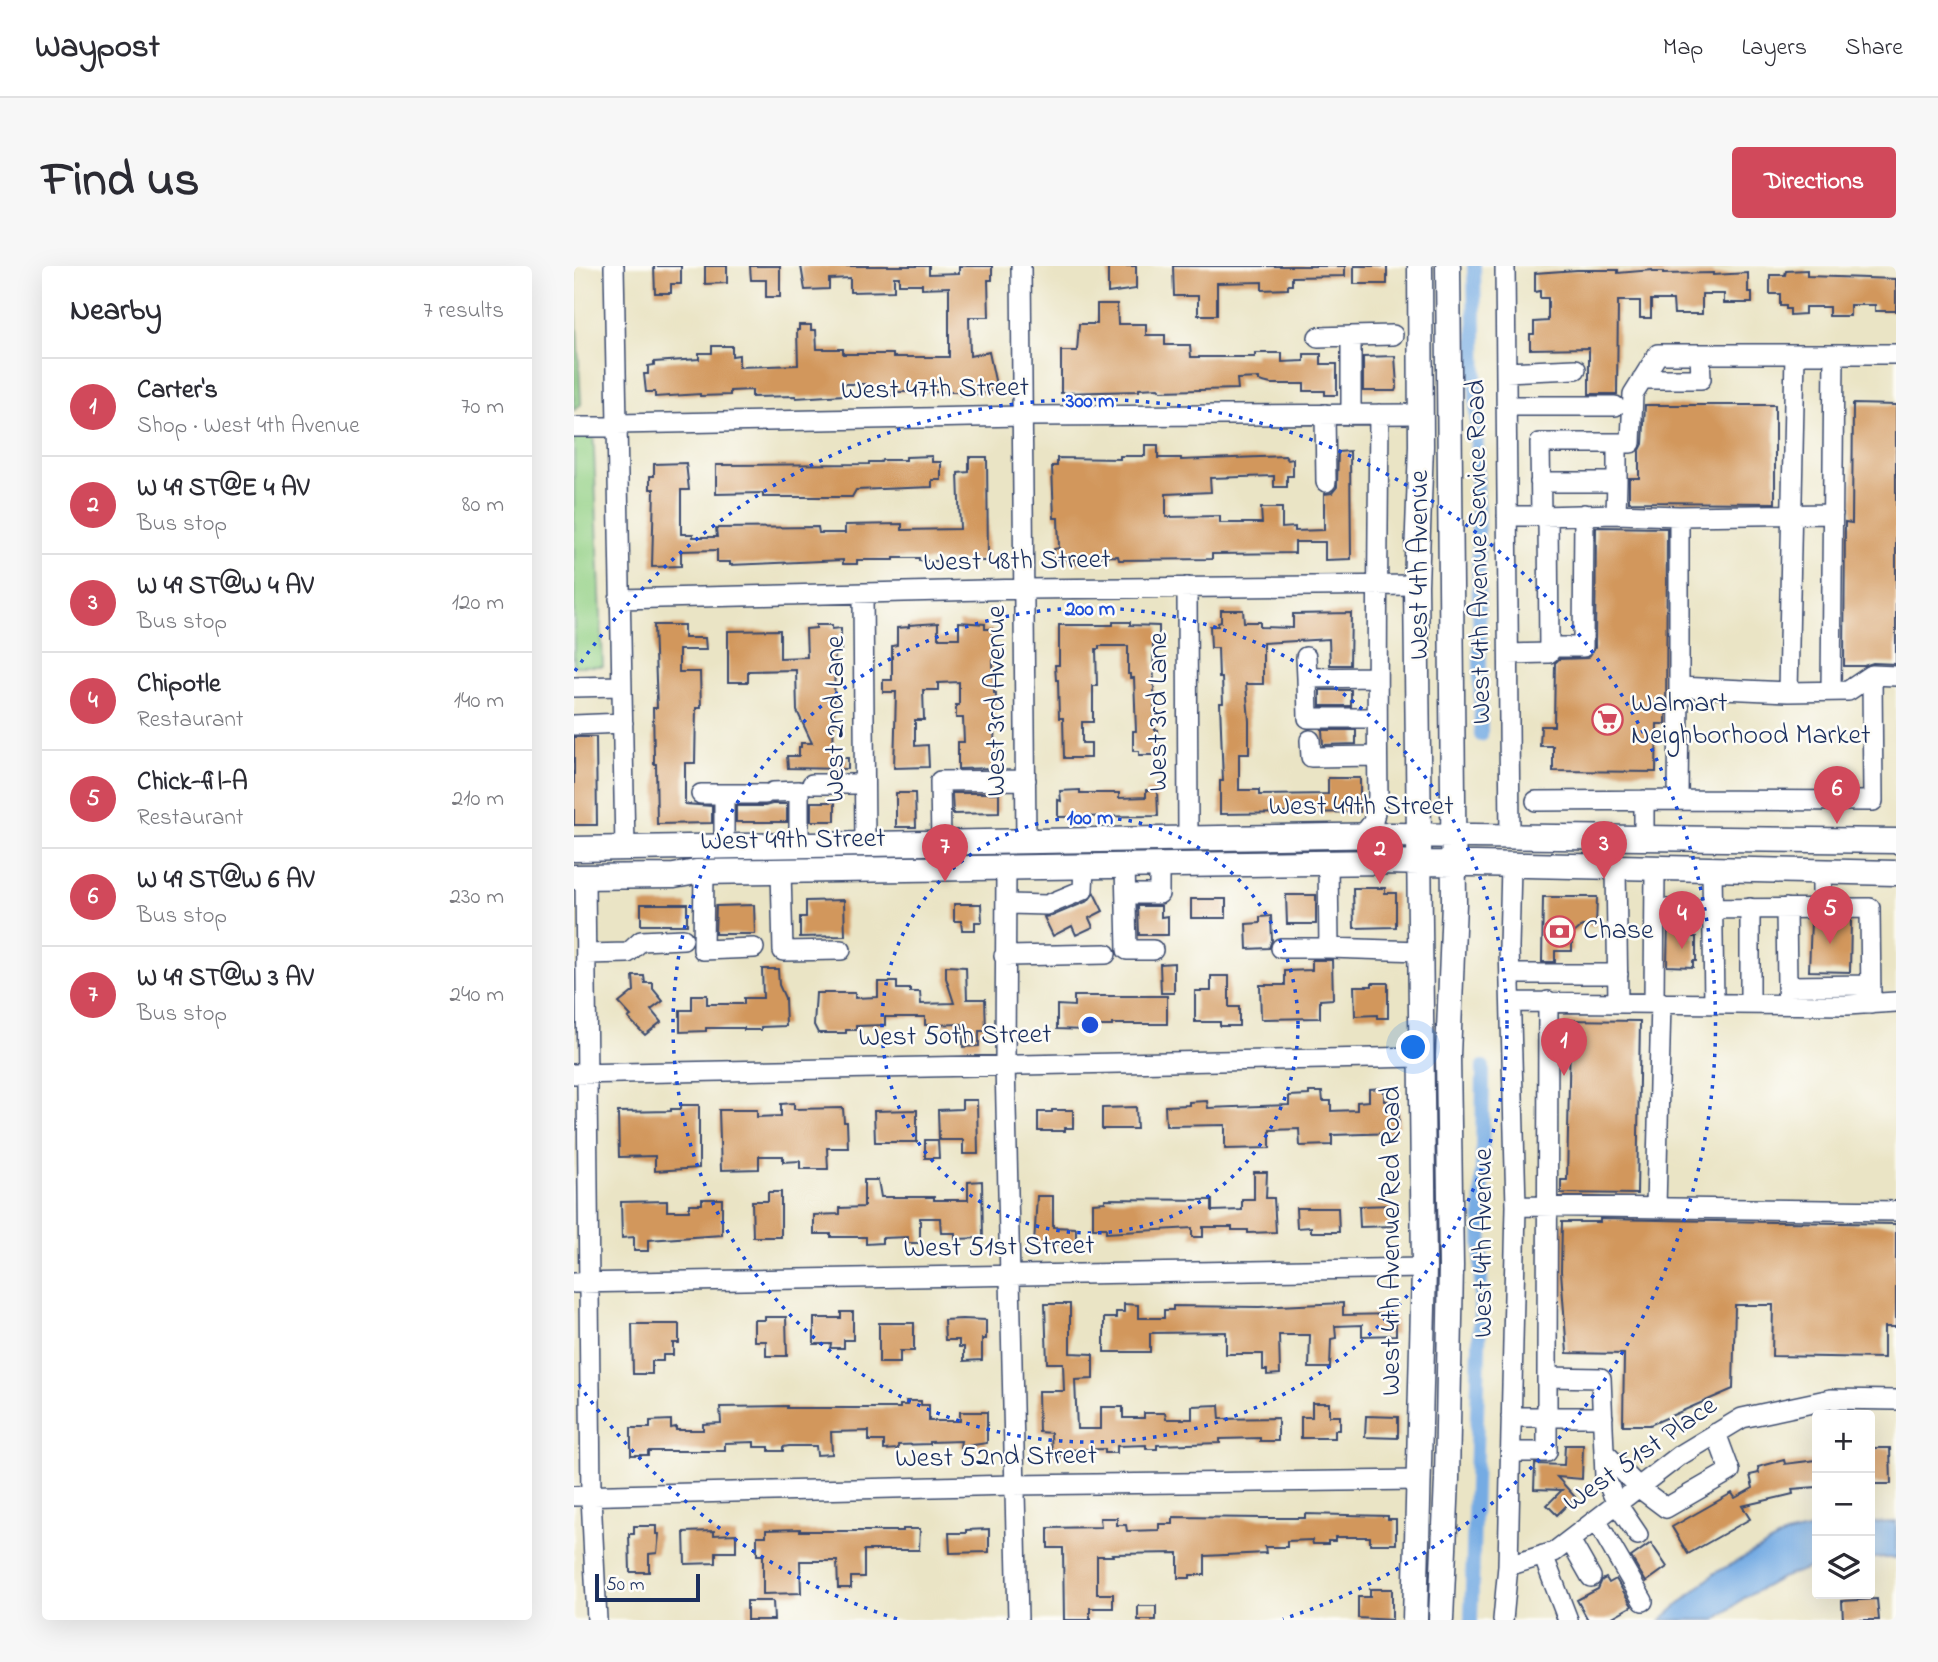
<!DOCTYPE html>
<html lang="en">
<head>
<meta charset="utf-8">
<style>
  body { margin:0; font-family:"Indie Flower",sans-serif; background:#f7f7f7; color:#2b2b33 }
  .controls { position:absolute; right:21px; bottom:21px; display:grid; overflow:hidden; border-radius:7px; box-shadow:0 7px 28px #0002 }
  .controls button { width:63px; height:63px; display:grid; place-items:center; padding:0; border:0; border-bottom:2px solid #e1e1e2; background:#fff; color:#2b2b33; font:35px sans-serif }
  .scale { position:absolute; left:21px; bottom:18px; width:105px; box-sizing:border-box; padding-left:7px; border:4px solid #1b2f5e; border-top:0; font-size:19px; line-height:24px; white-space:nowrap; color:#1b2f5e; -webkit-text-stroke:5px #fdfcf7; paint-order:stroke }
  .you { position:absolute; left:840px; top:782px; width:24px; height:24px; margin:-18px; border:5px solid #fff; border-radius:50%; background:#1a73e8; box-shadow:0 0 0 10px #1a73e833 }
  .badge { display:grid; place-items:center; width:46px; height:46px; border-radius:50%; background:#d1495b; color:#fff; font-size:23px; font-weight:700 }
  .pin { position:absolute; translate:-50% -58px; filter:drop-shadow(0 2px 4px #0008) }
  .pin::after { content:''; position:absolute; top:37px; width:24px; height:21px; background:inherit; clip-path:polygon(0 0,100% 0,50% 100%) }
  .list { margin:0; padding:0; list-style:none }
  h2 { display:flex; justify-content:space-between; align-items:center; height:91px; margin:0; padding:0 28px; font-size:30px }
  h2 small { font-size:23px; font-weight:400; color:#7c7c81 }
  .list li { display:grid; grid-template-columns:46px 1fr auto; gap:21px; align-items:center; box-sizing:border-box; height:98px; padding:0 28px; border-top:2px solid #e1e1e2 }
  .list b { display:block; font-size:26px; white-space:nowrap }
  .list p { margin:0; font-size:23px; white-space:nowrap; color:#7c7c81 }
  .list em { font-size:23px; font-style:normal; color:#7c7c81 }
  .icon { flex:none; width:38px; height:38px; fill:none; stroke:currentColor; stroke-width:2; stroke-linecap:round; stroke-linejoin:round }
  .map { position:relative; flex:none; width:1322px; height:1354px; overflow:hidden; border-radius:7px }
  header { display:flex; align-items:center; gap:42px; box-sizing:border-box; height:98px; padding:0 35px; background:#fff; border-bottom:2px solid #e1e1e2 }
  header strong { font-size:33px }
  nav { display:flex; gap:38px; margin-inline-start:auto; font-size:24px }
  .intro { display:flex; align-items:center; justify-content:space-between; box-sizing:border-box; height:168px; padding:0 42px }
  h1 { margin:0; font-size:49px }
  .button { padding:18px 32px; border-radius:7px; background:#d1495b; color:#fff; font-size:24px; font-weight:700 }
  main { display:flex; gap:42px; padding:0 42px }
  aside { flex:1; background:#fff; border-radius:7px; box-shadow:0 7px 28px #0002 }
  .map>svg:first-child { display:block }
</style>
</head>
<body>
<header>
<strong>Waypost</strong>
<nav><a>Map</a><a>Layers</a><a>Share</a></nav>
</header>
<div class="intro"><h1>Find us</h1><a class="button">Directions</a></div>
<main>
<aside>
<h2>Nearby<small>7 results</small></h2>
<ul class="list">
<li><span class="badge">1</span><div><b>Carter's</b><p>Shop · West 4th Avenue</p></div><em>70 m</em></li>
<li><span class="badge">2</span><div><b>W 49 ST@E 4 AV</b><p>Bus stop</p></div><em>80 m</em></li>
<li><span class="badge">3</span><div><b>W 49 ST@W 4 AV</b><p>Bus stop</p></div><em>120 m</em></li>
<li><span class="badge">4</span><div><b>Chipotle</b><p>Restaurant</p></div><em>140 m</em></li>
<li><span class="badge">5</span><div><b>Chick-fil-A</b><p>Restaurant</p></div><em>210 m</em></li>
<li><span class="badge">6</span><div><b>W 49 ST@W 6 AV</b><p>Bus stop</p></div><em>230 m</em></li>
<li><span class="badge">7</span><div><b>W 49 ST@W 3 AV</b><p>Bus stop</p></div><em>240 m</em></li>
</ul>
</aside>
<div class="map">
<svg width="1322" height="1354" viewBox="0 0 1322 1354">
  <rect width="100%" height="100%" fill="#fdfcf7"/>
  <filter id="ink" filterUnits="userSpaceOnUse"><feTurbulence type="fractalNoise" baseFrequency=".0143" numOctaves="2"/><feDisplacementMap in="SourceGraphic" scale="14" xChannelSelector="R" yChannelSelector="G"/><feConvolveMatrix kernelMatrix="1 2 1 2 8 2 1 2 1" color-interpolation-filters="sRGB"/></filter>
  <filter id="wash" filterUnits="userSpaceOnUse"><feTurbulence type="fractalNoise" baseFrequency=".00686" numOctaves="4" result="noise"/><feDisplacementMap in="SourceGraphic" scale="28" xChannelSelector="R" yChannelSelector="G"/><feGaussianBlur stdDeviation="1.57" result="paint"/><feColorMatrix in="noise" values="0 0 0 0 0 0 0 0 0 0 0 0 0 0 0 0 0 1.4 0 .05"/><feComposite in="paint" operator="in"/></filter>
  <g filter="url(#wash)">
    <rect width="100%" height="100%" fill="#eae4c5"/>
    <!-- green -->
    <path fill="#93d085" stroke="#578072" stroke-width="2" d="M0 7 7 138 0 144Z
      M19 162 29 400H0V163Z"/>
    <!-- water -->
    <path fill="#75abe3" stroke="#486da0" stroke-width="2" d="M1322 1256V1292H1296V1257Z
      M1243 1262V1299L1207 1312 1170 1332 1142 1354H1087L1141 1307 1211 1269Z"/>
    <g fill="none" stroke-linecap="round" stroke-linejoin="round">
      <!-- canal -->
      <path stroke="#75abe3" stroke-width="14" d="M900 0 907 469
        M897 1354 907 1012 909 801"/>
    </g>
    <g id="blocks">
      <!-- building -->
      <path fill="#d2975b" d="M80 0H107V18H97V27H81Z
        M131 0H153V17L131 18Z
        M176 0H206V31H192V14H177Z
        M227 0H355V8L385 7V0H418V14H414L415 51H395L396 90 415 86 423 124 402 128V125L386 129 385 126H319V129H307V123L300 124V121H292L291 118H270V129L222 132V130L178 131V124L156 125V129L126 130V128L81 131V126H72L70 108H74V100L80 99V96L125 93V87H138V80H158V90L165 89V101L224 99 223 64H225V59H237V64H242L243 83H269V88H319V91H375V21L348 22V18H325V11H320V25L276 26V12L255 13V23L231 24Z
        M534 0H562V23L534 27Z
        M599 0H771V10L718 11V19H714V23L688 24V16L643 17V49H624V30H600Z
        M780 0H813V18H780Z
        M1003 4H1044V7L1078 4V6H1089V8L1139 7V9L1174 7V26H1178V37H1150V28H1128V48H1100L1099 34H1077V52H1066V35H1044L1043 128H1015V82L956 83V68H960V56L974 55V32H966V25L961 26V7Z
        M1233 4V10L1322 13V45H1301V39H1276V50H1255V41H1231V48L1216 49V43H1212V40H1206V28H1196V9H1211L1212 5Z
        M523 38H543L544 58H572V69H591V79H616L617 91H681V87H708V96L730 95V88H747V98H763V129H751V125H730V118H697L685 115V112L663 113 664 123 587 125 584 122 565 123V125L487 127V85H503L505 58H523Z
        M821 90 823 120 821 125H789V91Z
        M1279 138 1322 139V398L1299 397 1290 400H1270L1271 256 1278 257Z
        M1071 139H1201V237L1055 236V212H1065V186L1069 178Z
        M571 179H584V192H607V194L711 190 714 194 719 193V210H713V221H700V210L636 212 637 226 592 228V251L646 250V257H688L687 242H708V262L721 261V265L750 264V228L758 227 763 221 764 186 776 185 777 293 751 294V276H721V287L638 288V293L545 294 544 290 517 291V297L501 298V294H480V283L485 282 484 252H480L478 200H483V192L546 193V190H571Z
        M358 190V196H367V214H358V221L282 224 278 231H189V227L142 228V199L295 198V196H307L308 194H332V191Z
        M395 191H413L414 295H345V292H320V294H283V298H269V294L156 299V296H143V284L107 285V300L78 301 80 223H76V210H80V198L112 197 115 224H107V268H119V271H143L142 262 244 261 245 267H271V259L328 258V264L386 263 384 207 395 206Z
        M1022 261 1093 262 1092 458H1083L1082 506 979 505V480H966L967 460H980L981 397 985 393 1014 392 1021 382Z
        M647 344H669L670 356H686V361L719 362V348L777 347 776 399H756L755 373 689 377V418H672L675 455V488H665V524H685V529L754 528V512H786V546L646 548V515H649L646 437H649L648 412H645L644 382H637L636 360H644V357L647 356Z
        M385 356 411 358V363H418L420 427H422L420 480H423L424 492H420V502L384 503V476H390L389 452H382V439H385V416L364 417V424H349L350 454H341V480L354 479 355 501 320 502 322 426H309V414H318V380L323 379V362L335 361V359L364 357V372H385Z
        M539 356H556V359L585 360V379H579L581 464H584V489H565V485H559V465H562L560 412H556V408H554V380H525V383H522L523 420H519V456H508V477H517V492H490L489 452H485L484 414H482L481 399H485V359H539Z
        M80 359H110V372H131L132 384H105V406H126L127 442H122L121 497H111V538L138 540V557L83 558 82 498H80V490L79 442H83Z
        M242 359H258V363L267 362V388H261L259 492H274V503L214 502 213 490H225V481H227V477H238L223 445 222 404 174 405V416H154V365L206 364V392L233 391 232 363 242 362Z
        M746 424H777V440H746Z
        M748 464H782V478L749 479Z
        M0 471H22L23 559H0Z
        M506 524V527H545V532L572 531V524H583L584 550 484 551V534L487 535 486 525Z
        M322 527H341L342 561H322Z
        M378 527H425V547L379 548Z
        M237 536H261V555H237Z
        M198 538H213V556H162V540H191Z
        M779 622H811V627H822V661L780 662Z
        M520 627 529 645 515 652 519 661 502 669 498 660 479 670 470 651 478 650 514 635Z
        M712 629H742V658H713Z
        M969 631H1023L1022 660H1008L998 669V685H981V696H968Z
        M617 633H652V652H617Z
        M270 634 271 670 226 671V651H232V635Z
        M67 638H113V659H67Z
        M380 638H407L408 656H401V664H388L387 655H380Z
        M180 639 181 668H141L142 640Z
        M564 640H587V651L594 650V669H565Z
        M697 650 698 674 695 682 673 683 672 658 686 657V651Z
        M1277 654 1276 706 1235 705 1237 655Z
        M1094 655H1119V671H1122V695H1119V701L1093 700Z
        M738 694H758L759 733 746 734V752L687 753 686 719H711V705L738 704Z
        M600 697V727H587L586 698Z
        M372 700 392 701 393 733H411L412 765H405V780L389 781V758L351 759V751H311V759L282 760V764H272V767H244L240 759 242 727H281V732L304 731V716H323V723H336V726H346L347 738 380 737 372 712Z
        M188 703H204L205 719 211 732 212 760 187 761V764H170V762H132V765L106 766V744H118V729H133V738H170V732H189Z
        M59 710H70L71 717H79V723L89 735 77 744 87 756 71 769 54 752 57 750 45 737 60 725Z
        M637 710H655V741H665V760H646V756H621V725H637Z
        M798 717H814V752H803V749L781 750 780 720H798Z
        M500 730H593V758H538V760H512V764L483 763V739L500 740Z
        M989 754 1066 755 1063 928 987 927V914H993L996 768H989Z
        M810 822V835H825V861H821L822 867 758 869V879L726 880 725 863 696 864V882L651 883V859L592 860 591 840 615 839V836L633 835 634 842 715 839V830L735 829V826H748L749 835H757V845L783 844V836L795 835V823Z
        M388 834H403L404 888H389V874H365L364 844 388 843Z
        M220 837V843L269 842 270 856H273L274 882H253L254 903H226V895L209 896V890H185V903L147 904 145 844H183V851L207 850V838Z
        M107 839H125V902L81 905V890L45 891 44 846 97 845V843H107Z
        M562 841 563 863H528V842Z
        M343 844V876H301L300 845Z
        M478 844H499V862H491V865H464V846H478Z
        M351 874H364L365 892H351Z
        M680 906H693L692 932H700L702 966 674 967V964H658V961H629V971H618V962L532 967V962H519V937L531 936V933L638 934V945L668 944V933H680Z
        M290 914H304L307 931H360V934H394V916L408 915 409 972 381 973V967H367L366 952H346V977H334V971L308 972V977L292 978V971H257V968H240V949L266 948V942L290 941Z
        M194 926H207V971H179L178 935H194Z
        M463 930H479V961L502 962V978H460Z
        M128 933H148V969L74 974V985H60V971L48 972 47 936 93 935V945H115V938H128Z
        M820 939V960L786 961 785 940Z
        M722 942H764L765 966H737V961L723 962Z
        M1026 953 1322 958V1061H1310V1092L1198 1090 1199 1039H1161L1159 1123 1076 1159H1049L1050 1088 993 1087 987 1005 988 956H1026Z
        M769 1037V1049L822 1048V1069L788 1070V1059L761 1060 762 1072 757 1073 756 1102H735L736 1069H705L706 1108 693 1109V1104H689V1088H652V1066L576 1067V1086H530V1052H542V1046H550V1038L564 1039V1052H590V1044H599V1040L685 1041Z
        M471 1038H496V1087L519 1088V1113L501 1114 503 1163H527V1141H549V1152H570V1147H591L592 1153H618V1140L645 1139 646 1153 704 1152V1175H686V1172L646 1173V1177L583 1179V1183H572V1179L543 1180V1187H531V1183L492 1184V1189L478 1190 477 1167 465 1166 464 1125H490L489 1097H473Z
        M267 1046H279V1074H270V1082H256L257 1078H240V1052H267Z
        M191 1051H212L213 1090H192V1075H180V1054H191Z
        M388 1053 412 1054V1073H408V1094L390 1095V1081H385V1074H371L370 1054Z
        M305 1057H340V1085H326V1097H305Z
        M58 1058H105V1077H99V1089H89V1095H78V1108H59Z
        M332 1135H347V1139H355V1155H386V1146H413V1177L386 1181 387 1175 356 1176V1178L324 1179V1183L310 1184V1175H295V1165L257 1166 258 1188 243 1189 242 1180H215L209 1181V1185H195V1181H180V1176L151 1177V1185H74V1189H57V1162H76V1155L97 1154V1162L102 1161V1164H129V1158L147 1157 146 1141 213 1140V1142H326V1139H333Z
        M738 1137H755V1150H766V1164H761V1172H727V1151H738Z
        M792 1150 824 1151V1172L791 1171Z
        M991 1179H1009L1008 1213 983 1211 1001 1231 983 1249 973 1239 988 1224 960 1223 961 1198 990 1199Z
        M1296 1182H1316L1317 1218H1296Z
        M1210 1194 1211 1198 1243 1194V1221L1218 1223 1219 1228 1168 1240 1176 1253 1114 1288 1098 1261 1158 1227 1161 1232 1179 1222 1176 1209 1185 1207 1184 1201Z
        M731 1248 814 1250V1253H822V1278H796V1271H761V1275H754V1278H739L738 1274 713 1275V1281H691L692 1287 631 1290V1309H616V1312H604V1287L538 1288 539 1290H523V1328H539V1342H516V1354H490L489 1282H474V1262L527 1261 526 1252H543V1259H552L553 1265 585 1264V1258H599V1251L692 1252H731Z
        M60 1260H82V1268H85L83 1287 75 1288V1306H56L55 1268H60Z
        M226 1263V1265H329V1263H346L345 1284H290V1311H277V1322H264L263 1295H226L227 1327 189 1328V1289H183V1270H192V1264Z
        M415 1263V1286L376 1287 375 1267H392V1264Z
        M140 1265V1269L162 1268V1286H142V1297L111 1298 110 1266Z
        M1077 1277 1093 1301 1072 1316 1057 1291Z
        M1032 1312 1035 1317 1042 1313 1058 1340 1033 1354H1014L1003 1334 1024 1323 1028 1314Z
        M796 1323H818V1354L784 1352V1331H796Z
        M1303 1333 1305 1354H1269L1268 1335Z
        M173 1335H199L200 1354H173Z
        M564 1340H582V1354H564Z"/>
    </g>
  </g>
  <g filter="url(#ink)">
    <use href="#blocks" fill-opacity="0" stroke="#3a4a6d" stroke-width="2"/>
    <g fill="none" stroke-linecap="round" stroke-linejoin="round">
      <defs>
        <path id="minor" d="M40 0 51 583
          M447 0 452 576
          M931 0 936 571
          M777 70 819 69
          M744 71 777 70V148
          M1221 88 1214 426 1274 425 1298 409 1322 410
          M932 106 1002 103
          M1068 113H1127L1126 88
          M932 140H1041
          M751 148 752 216
          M43 158 449 150 847 148
          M0 161H43
          M966 216H1043V177
          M1042 248 1105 250V421L1214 426
          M933 250H967L966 177H1057L1059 128 1084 88H1322
          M967 250 1042 248 1043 216
          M1105 250 1259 248
          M613 321 614 572
          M289 328 291 578
          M45 333 451 323 842 319
          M974 381H1009L1010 248
          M935 388 975 387 974 249
          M732 391 733 412 802 411
          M733 412 734 452H803
          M0 421 47 420
          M1257 425 1260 88
          M0 459 49 457
          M736 474 737 491 803 490
          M238 518H290
          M199 526 225 525V580
          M127 528H150V581
          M150 528H191
          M1104 534 1299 535 1298 409
          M962 535 1104 534 1105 421
          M789 569 799 556 804 531C802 403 804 276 805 148
          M1070 573V534
          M367 577 366 515 452 514
          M551 599 553 684H579
          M432 601 431 798 444 1354
          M1042 602 1044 736
          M1138 604 1140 736
          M207 605 209 685 267 684
          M130 606 129 684 180 682
          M11 611 17 1230 23 1354
          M552 628H585V599
          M432 638 473 639 509 624 510 600
          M1176 642V737
          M1212 642 1213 720
          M1248 642V606
          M1081 643 1296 642 1297 738
          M707 682H755L754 596
          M755 682 846 685
          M12 688 54 687 67 675 109 673
          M430 690 532 688
          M936 708H1044
          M974 735 973 1111 1027 1112 1030 1186
          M938 736 1273 739 1322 736
          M1080 736 1081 603
          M1214 738 1213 720 1297 719
          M0 808 848 791
          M942 940 1322 945
          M1082 941 1087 736
          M0 1017 850 1002
          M937 1151H1029
          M936 1186H973V1111
          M0 1230 439 1219 845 1214
          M1022 1254 1069 1335
          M1064 1269 1043 1238 1031 1211 1030 1186 1064 1221 1092 1242 1156 1205 1142 1167
          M996 1274 1017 1311
          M969 1289 994 1354
          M934 1300 980 1286 1105 1190 1168 1152 1257 1133 1322 1134
          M929 1354 934 1300 942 940 935 681 937 600"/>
        <path id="major" d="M0 583 817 569 1322 575
          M0 611 100 610 122 606 810 596 1322 607
          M841 1354 850 1002 842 319 847 180 846 0
          M867 1354 873 1213 877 1000 874 790 880 637 874 0"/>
      </defs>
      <!-- minor casing -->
      <use href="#minor" stroke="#3a4a6d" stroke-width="22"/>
      <!-- major casing -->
      <use href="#major" stroke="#3a4a6d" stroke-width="27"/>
      <!-- minor -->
      <use href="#minor" stroke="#fff" stroke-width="19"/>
      <!-- major -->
      <use href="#major" stroke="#fff" stroke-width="24"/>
    </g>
  </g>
  <!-- distance rings -->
  <g fill="none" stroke="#1d4ed8" stroke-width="3.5" stroke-dasharray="3.5 7">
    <circle cx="516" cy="759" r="208"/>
    <circle cx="516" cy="759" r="417"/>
    <path d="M323 1353A625 625 0 0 1 1 1113M1 405A625 625 0 1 1 709 1353"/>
  </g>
  <!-- icons -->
  <defs>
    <symbol id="supermarket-ring" viewBox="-11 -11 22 22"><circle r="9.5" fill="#fdfcf7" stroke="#d1495b" stroke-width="1.5"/><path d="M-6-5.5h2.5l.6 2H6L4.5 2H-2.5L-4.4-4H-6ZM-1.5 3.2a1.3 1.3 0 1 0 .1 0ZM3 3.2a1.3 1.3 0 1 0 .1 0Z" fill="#d1495b"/></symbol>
    <symbol id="bank-ring" viewBox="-11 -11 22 22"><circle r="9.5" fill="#fdfcf7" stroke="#d1495b" stroke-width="1.5"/><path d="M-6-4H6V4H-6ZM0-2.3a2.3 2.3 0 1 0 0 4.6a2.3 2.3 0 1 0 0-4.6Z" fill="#d1495b"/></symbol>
  </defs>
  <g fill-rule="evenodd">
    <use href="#supermarket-ring" x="1016" y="436" width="35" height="35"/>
    <use href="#bank-ring" x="968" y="648" width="35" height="35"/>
  </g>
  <g text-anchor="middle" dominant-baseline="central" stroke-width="5" stroke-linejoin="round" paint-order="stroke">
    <!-- street labels -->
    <g font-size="28" fill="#1b2f5e" stroke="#fdfcf7">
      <text transform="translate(361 124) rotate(-1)">West 47th Street</text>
      <text transform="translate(906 286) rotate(-91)">West 4th Avenue Service Road</text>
      <text transform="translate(443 296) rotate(-1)">West 48th Street</text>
      <text transform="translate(846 299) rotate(-90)">West 4th Avenue</text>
      <text transform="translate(423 435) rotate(-90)">West 3rd Avenue</text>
      <text transform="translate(585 446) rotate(-90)">West 3rd Lane</text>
      <text transform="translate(262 453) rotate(-90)">West 2nd Lane</text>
      <text x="787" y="541">West 49th Street</text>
      <text transform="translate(219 575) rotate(-1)">West 49th Street</text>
      <text transform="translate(381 771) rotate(-1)">West 50th Street</text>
      <text transform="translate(818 975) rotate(-90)">West 4th Avenue/Red Road</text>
      <text transform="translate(910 977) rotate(-90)">West 4th Avenue</text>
      <text transform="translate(425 982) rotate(-1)">West 51st Street</text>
      <text transform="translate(1067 1189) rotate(-35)">West 51st Place</text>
      <text transform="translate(422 1192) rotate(-1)">West 52nd Street</text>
    </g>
    <!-- poi labels -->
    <g font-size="28" fill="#1b2f5e" stroke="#fdfcf7" text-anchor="start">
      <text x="1057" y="438">Walmart<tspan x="1057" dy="32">Neighborhood Market</tspan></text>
      <text x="1009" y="665">Chase</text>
    </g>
  </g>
  <circle cx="516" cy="759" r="10" fill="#1d4ed8" stroke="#fdfcf7" stroke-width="3.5"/>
  <g font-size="21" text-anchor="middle" font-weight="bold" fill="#1d4ed8" stroke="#fdfcf7" stroke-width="5" stroke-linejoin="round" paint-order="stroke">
    <text x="516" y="141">300 m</text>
    <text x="516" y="349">200 m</text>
    <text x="516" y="558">100 m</text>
  </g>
</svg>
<div class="controls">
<button>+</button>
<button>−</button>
<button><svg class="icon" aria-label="layers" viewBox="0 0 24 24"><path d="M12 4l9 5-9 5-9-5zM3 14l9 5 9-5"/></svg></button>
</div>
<div class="scale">50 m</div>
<div class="you"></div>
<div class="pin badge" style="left:990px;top:810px">1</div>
<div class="pin badge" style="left:806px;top:618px">2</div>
<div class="pin badge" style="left:1030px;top:613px">3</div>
<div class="pin badge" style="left:1108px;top:683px">4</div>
<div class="pin badge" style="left:1256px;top:678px">5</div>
<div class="pin badge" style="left:1263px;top:558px">6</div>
<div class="pin badge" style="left:371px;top:616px">7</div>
</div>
</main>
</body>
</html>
